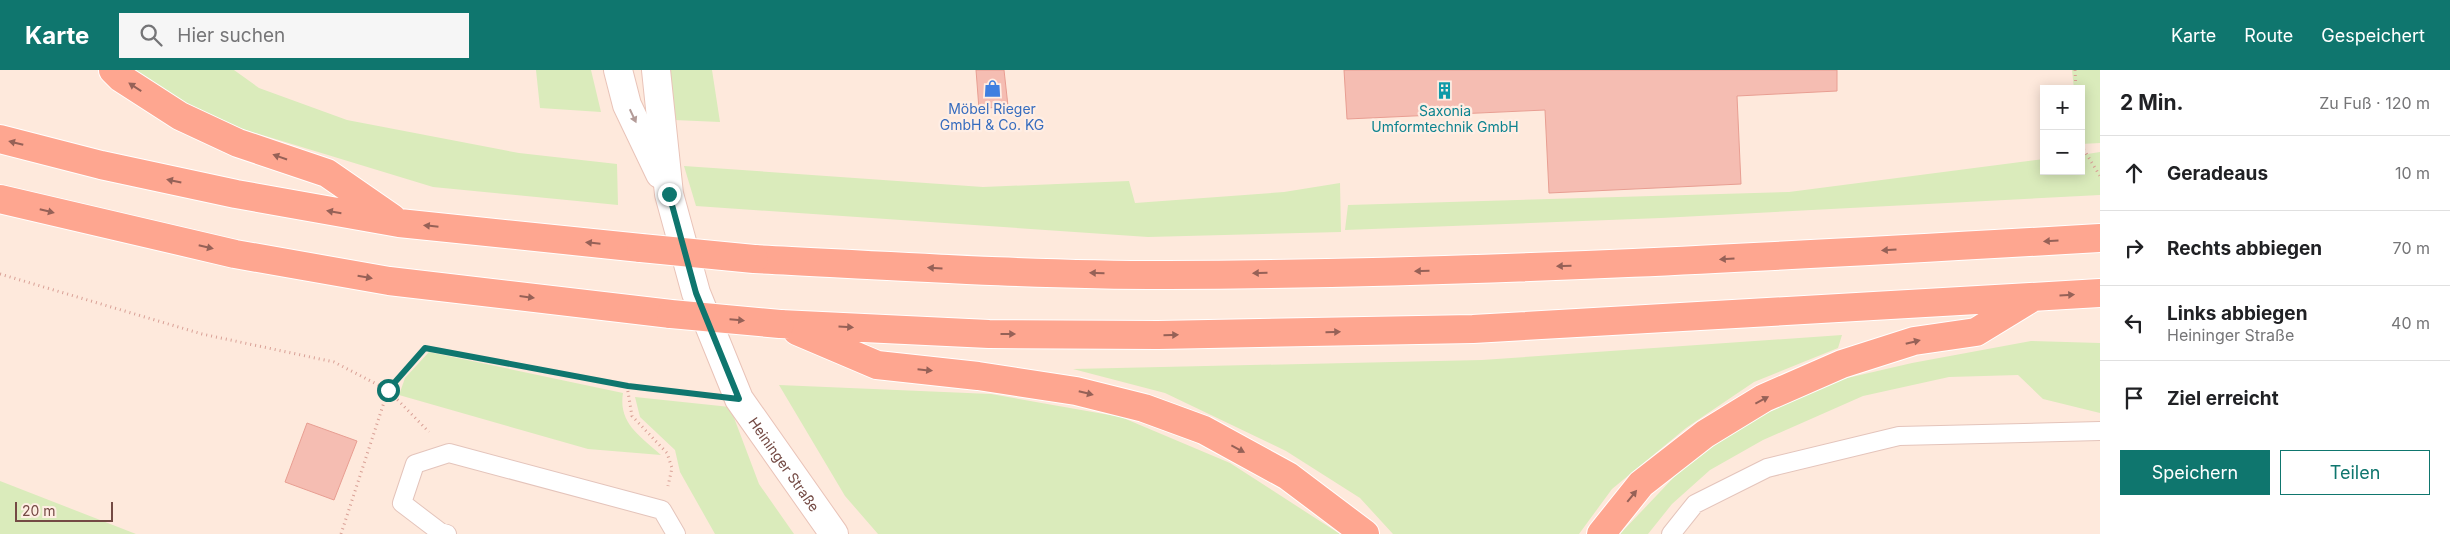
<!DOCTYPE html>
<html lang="de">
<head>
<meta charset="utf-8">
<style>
  body { margin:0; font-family:Inter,sans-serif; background:#f6f6f6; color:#202124 }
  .controls { position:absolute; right:15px; top:15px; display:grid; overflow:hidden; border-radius:0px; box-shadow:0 2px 12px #0003 }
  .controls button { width:45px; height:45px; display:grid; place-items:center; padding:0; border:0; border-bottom:1px solid #e0e0e0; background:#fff; color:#202124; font:25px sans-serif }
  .scale { position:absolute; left:15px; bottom:12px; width:98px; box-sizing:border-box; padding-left:5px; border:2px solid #744a44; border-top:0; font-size:14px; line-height:18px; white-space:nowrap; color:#744a44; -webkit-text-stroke:4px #ffeee4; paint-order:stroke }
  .stop { position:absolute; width:15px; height:15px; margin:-11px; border:4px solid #0f766e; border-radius:50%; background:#fff }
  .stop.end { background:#0f766e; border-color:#fff; box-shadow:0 1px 5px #0008 }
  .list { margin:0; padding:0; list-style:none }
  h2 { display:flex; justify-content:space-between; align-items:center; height:65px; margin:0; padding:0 20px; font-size:21px }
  h2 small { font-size:16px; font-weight:400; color:#757577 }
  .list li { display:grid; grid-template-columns:32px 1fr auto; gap:15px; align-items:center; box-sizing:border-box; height:75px; padding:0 20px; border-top:1px solid #e0e0e0 }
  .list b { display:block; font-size:19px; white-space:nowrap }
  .list p { margin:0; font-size:16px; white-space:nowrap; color:#757577 }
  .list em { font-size:16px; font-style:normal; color:#757577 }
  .actions { display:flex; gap:10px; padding:15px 20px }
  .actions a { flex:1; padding:11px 0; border:1px solid #0f766e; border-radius:0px; text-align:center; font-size:18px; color:#0f766e }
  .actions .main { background:#0f766e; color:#fff }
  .icon { flex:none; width:28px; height:28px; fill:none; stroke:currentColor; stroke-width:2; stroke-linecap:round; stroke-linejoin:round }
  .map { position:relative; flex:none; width:2100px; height:464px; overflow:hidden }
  header { display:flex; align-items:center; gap:30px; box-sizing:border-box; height:70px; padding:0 25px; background:#0f766e; color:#fff }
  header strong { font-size:24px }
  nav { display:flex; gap:28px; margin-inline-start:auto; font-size:18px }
  .search { width:350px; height:45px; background:#f6f6f6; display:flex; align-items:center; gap:12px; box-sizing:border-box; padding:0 18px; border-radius:0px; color:#757577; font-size:19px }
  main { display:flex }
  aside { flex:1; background:#fff }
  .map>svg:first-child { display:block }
</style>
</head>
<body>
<header>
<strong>Karte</strong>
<div class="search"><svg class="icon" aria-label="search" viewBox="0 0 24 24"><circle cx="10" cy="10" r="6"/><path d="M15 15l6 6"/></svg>Hier suchen</div>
<nav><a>Karte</a><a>Route</a><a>Gespeichert</a></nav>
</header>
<main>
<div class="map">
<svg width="2100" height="464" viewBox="0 0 2100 464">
  <rect width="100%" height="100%" fill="#fee9dc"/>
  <!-- green -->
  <path fill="#daebbb" d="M132 0H234L259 18 347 50 519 83 617 94 618 135 433 117 216 51 154 16Z
    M536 0H591L601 42 540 38Z
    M667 0H712L720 52 674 50Z
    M2072 0H2100V73L2081 74V19H2074Z
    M2100 82V125L1661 148 1345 160 1348 135 1789 122 2044 89V101H2081V85Z
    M684 96 983 117 1129 111 1135 133 1284 122 1340 113 1341 162 1148 167 696 136Z
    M1842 265 1838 278 1754 312 1686 358 1612 419 1579 464H1393L1360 428 1286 381 1165 323 1073 299 1482 290Z
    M2031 271 2100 273V343L2043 329 2018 305 1949 307 1863 326 1763 370 1710 400 1672 434 1648 464H1620L1676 405 1737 358 1830 312 1912 293Z
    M429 282 623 323C618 353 640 366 661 385L588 379 399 325 405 308Z
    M779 315 991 324 1121 347 1230 393 1340 464H878L845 426Z
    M635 327 730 337 759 414 794 464H715L680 402 675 380 640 347Z
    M0 411 136 464H0Z"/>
  <!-- building -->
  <path fill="#f5bdb2" stroke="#e89e92" d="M976 0H1004L1008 36 979 39Z
    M1344 0H1837V21L1737 26 1741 114 1549 123 1545 40 1347 49Z
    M307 353 357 371 334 430 285 412Z"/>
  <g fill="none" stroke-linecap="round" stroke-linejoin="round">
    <defs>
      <path id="service" d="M447 464 440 462 402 433 415 394 449 383 662 440 676 464
        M1671 464 1695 434 1767 398 1899 366 2100 361"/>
      <g id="secondary">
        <path d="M618 0 627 35 660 104"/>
        <path id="s1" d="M656 0 669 124 696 223 739 329 834 464"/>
      </g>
      <path id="trunk" d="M113 0 121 8 180 46 238 73 327 103 392 148
        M0 69 101 95 236 124 399 153 641 178
        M0 129 235 184 389 211 671 244
        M754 189C892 196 1029 205 1167 205 1478 204 1789 186 2100 168
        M780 254 989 264 1158 265 1473 259 2100 223
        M797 261 877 295 978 306 1076 321 1144 338 1204 360 1288 406 1365 464
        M1601 464 1641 414 1705 364 1764 328 1842 294 1914 271 1976 262 2030 229"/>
    </defs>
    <!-- service casing -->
    <use href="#service" stroke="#e4c4bb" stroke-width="20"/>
    <!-- secondary casing -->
    <use href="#secondary" stroke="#e9c3b8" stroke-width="30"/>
    <!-- trunk casing -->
    <use href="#trunk" stroke="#fff" stroke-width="30"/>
    <!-- path -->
    <path stroke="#d9a096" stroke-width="3" stroke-dasharray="1 4" stroke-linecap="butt" d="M2075 0 2076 19
      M2081 75 2100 106
      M0 204 202 264 334 292 388 320 429 362
      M627 316 632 346 667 383 672 398 668 416
      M341 464 388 320 425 278 627 316 705 325"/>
    <!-- service -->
    <use href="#service" stroke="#fff" stroke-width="18"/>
    <!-- secondary -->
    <use href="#secondary" stroke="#fff" stroke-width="28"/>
    <!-- trunk -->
    <use href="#trunk" stroke="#fea690" stroke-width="28"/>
    <defs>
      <path id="trunk-bridge" d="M641 178 754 189
        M671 244 780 254"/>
    </defs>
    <!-- trunk-bridge casing -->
    <use href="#trunk-bridge" stroke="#fff" stroke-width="30" stroke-linecap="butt"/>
    <!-- trunk-bridge -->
    <use href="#trunk-bridge" stroke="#fea690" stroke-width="28"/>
  </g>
  <!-- one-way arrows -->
  <defs><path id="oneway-solid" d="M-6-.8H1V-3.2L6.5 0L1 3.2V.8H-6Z" transform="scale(1.25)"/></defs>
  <g fill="#966157">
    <use href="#oneway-solid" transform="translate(135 17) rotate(-147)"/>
    <use href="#oneway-solid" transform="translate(16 73) rotate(-166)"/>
    <use href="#oneway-solid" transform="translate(280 87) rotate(-161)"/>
    <use href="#oneway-solid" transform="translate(174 111) rotate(-168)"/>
    <use href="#oneway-solid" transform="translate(47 141) rotate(14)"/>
    <use href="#oneway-solid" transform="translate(334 142) rotate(-170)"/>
    <use href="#oneway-solid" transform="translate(431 156) rotate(-174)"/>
    <use href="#oneway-solid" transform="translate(2051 171) rotate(177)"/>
    <use href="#oneway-solid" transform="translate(593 173) rotate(-174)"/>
    <use href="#oneway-solid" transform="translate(206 177) rotate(13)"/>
    <use href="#oneway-solid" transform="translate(1889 180) rotate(177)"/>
    <use href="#oneway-solid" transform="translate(1727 189) rotate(177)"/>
    <use href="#oneway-solid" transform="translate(1564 196) rotate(178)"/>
    <use href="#oneway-solid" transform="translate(935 198) rotate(-177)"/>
    <use href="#oneway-solid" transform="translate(1422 201) rotate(179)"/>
    <use href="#oneway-solid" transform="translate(1097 203) rotate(-179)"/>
    <use href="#oneway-solid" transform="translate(1260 203) rotate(179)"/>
    <use href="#oneway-solid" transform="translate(365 207) rotate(10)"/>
    <use href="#oneway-solid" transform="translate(2067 225) rotate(-3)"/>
    <use href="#oneway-solid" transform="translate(527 227) rotate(7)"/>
    <use href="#oneway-solid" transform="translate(737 250) rotate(5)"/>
    <use href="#oneway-solid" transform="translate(846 257) rotate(3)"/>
    <use href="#oneway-solid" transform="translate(1333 262) rotate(-1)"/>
    <use href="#oneway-solid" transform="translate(1008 264)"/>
    <use href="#oneway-solid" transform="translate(1171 265) rotate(-1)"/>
    <use href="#oneway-solid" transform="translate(1913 272) rotate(-14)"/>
    <use href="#oneway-solid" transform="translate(925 300) rotate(6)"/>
    <use href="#oneway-solid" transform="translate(1086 323) rotate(14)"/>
    <use href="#oneway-solid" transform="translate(1762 330) rotate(-28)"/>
    <use href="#oneway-solid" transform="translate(1238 379) rotate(28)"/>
    <use href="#oneway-solid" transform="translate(1632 426) rotate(-51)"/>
  </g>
  <use fill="#b39b98" href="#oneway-solid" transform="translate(633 46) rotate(65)"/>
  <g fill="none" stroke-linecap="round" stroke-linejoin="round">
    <!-- route -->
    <path stroke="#0f766e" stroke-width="6" d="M388 320 425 278 628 316 739 329 696 223 669 124"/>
  </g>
  <!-- icons -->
  <defs>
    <symbol id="shop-bare" viewBox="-9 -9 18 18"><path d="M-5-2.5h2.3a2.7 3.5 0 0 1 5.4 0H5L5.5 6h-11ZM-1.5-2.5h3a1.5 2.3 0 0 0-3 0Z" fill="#3f7fe0" stroke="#ffeee4" stroke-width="2.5" paint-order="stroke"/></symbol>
    <symbol id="building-bare" viewBox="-9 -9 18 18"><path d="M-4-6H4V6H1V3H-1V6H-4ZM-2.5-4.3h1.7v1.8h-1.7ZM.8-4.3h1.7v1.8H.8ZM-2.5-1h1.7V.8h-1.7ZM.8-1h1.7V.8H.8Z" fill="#0f9aa8" stroke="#ffeee4" stroke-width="2.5" paint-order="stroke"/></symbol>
  </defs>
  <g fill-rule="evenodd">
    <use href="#shop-bare" x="980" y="6" width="25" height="25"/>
    <use href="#building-bare" x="1432" y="8" width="25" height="25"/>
  </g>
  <g text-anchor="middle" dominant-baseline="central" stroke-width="4.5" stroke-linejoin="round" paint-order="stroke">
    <!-- shop labels -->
    <g font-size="14" fill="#366cbe" stroke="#ffeee4">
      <text x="992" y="38">Möbel Rieger<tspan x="992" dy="16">GmbH &amp; Co. KG</tspan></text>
    </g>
    <!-- culture labels -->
    <g font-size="14" fill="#0d838f" stroke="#ffeee4">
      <text x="1445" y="40">Saxonia<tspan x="1445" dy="16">Umformtechnik GmbH</tspan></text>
    </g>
    <!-- street labels -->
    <g font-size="14" fill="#744a44" stroke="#ffeee4">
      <text stroke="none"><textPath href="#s1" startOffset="421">Heininger Straße</textPath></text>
    </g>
  </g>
</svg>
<div class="controls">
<button>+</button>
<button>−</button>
</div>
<div class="scale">20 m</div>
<div class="stop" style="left:388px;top:320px"></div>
<div class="stop end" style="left:669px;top:124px"></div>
</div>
<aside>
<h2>2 Min.<small>Zu Fuß · 120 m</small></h2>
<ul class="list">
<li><svg class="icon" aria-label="ahead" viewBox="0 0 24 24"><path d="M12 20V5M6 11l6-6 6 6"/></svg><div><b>Geradeaus</b></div><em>10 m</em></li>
<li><svg class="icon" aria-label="right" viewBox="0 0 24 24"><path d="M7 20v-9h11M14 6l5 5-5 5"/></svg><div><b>Rechts abbiegen</b></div><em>70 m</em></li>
<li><svg class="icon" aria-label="left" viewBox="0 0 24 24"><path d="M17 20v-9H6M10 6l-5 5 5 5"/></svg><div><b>Links abbiegen</b><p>Heininger Straße</p></div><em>40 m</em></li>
<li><svg class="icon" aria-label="arrive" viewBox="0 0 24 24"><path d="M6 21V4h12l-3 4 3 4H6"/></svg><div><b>Ziel erreicht</b></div></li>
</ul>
<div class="actions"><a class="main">Speichern</a><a>Teilen</a></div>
</aside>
</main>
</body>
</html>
